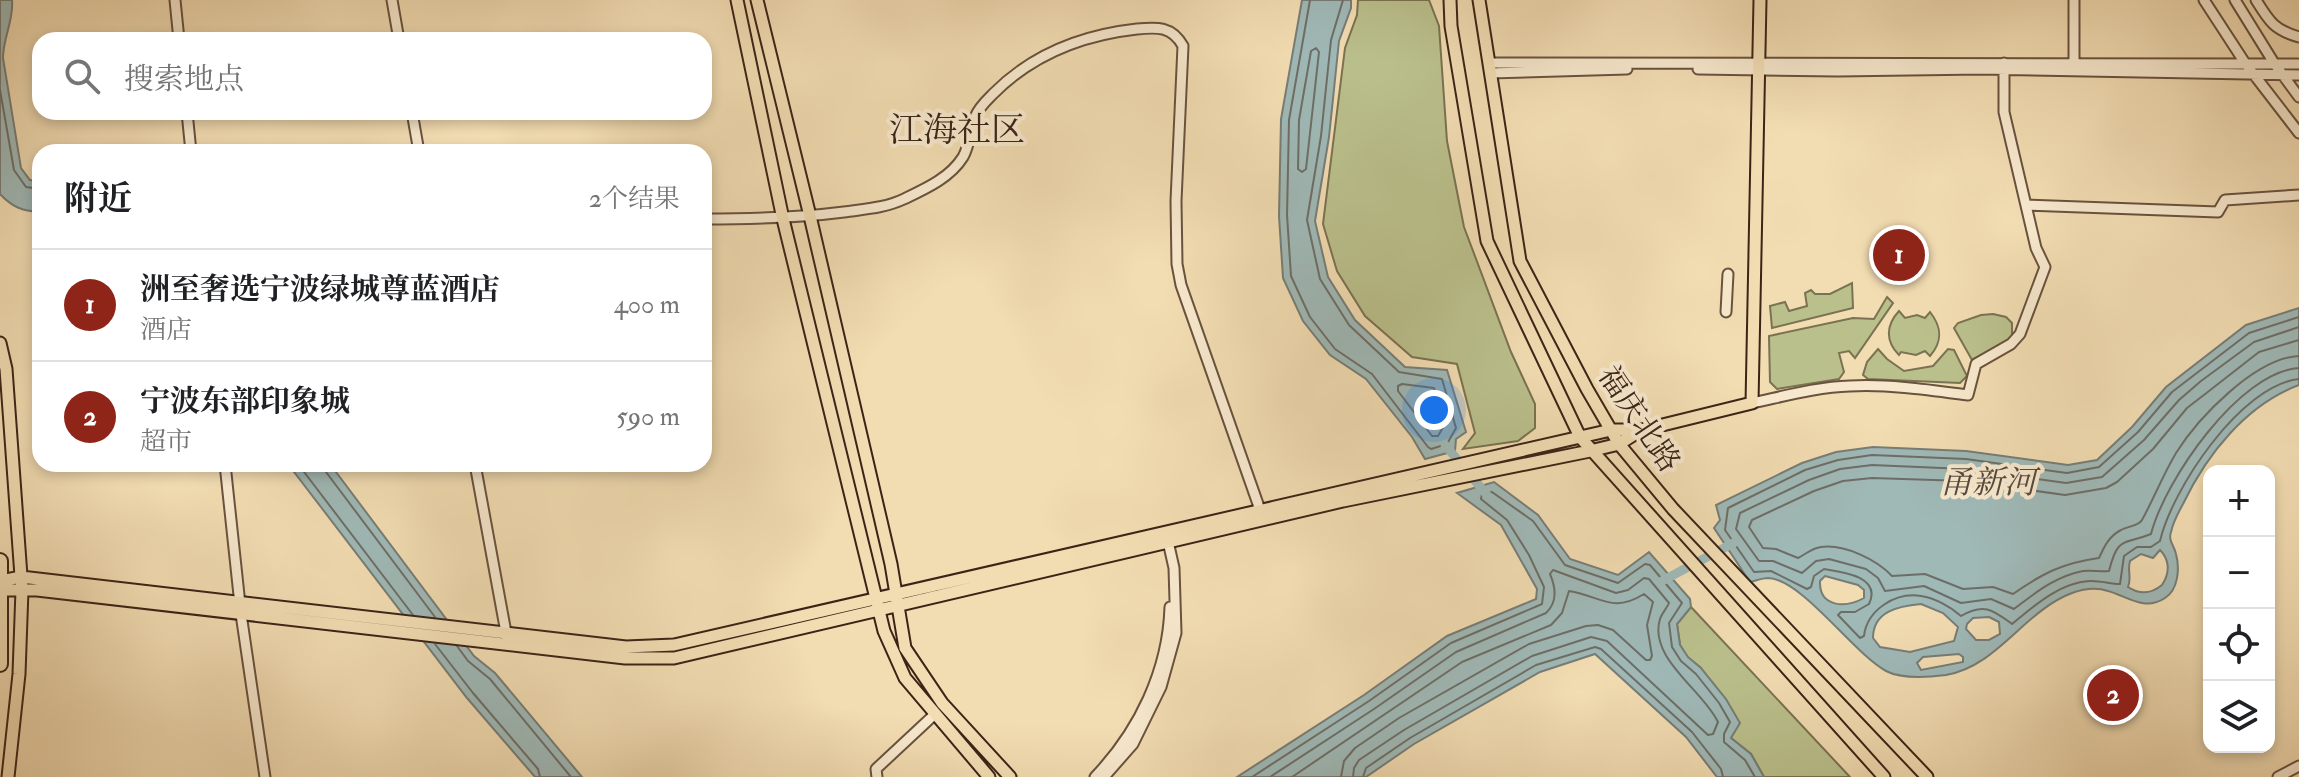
<!DOCTYPE html>
<html lang="zh">
<head>
<meta charset="utf-8">
<style>
  body { margin:0; font-family:"IM FELL Double Pica","Noto Serif SC",serif; background:#f6f6f6; color:#202124 }
  .controls { position:absolute; right:24px; bottom:24px; display:grid; overflow:hidden; border-radius:16px; box-shadow:0 4px 12px #0003 }
  .controls button { width:72px; height:72px; display:grid; place-items:center; padding:0; border:0; border-bottom:2px solid #e0e0e0; background:#fff; color:#202124; font:40px sans-serif }
  .you { position:absolute; left:1434px; top:410px; width:28px; height:28px; margin:-20px; border:6px solid #fff; border-radius:50%; background:#1a73e8; box-shadow:0 0 0 12px #1a73e833 }
  .badge { display:grid; place-items:center; width:52px; height:52px; border-radius:50%; background:#8f2418; color:#fff; font-size:26px; font-weight:700 }
  .pin { position:absolute; translate:-50% -50%; border:4px solid #fff; box-shadow:0 2px 8px #0006 }
  .list { margin:0; padding:0; list-style:none }
  h2 { display:flex; justify-content:space-between; align-items:center; height:104px; margin:0; padding:0 32px; font-size:34px }
  h2 small { font-size:26px; font-weight:400; color:#757577 }
  .list li { display:grid; grid-template-columns:52px 1fr auto; gap:24px; align-items:center; box-sizing:border-box; height:112px; padding:0 32px; border-top:2px solid #e0e0e0 }
  .list b { display:block; font-size:30px; white-space:nowrap }
  .list p { margin:0; font-size:26px; white-space:nowrap; color:#757577 }
  .list em { font-size:26px; font-style:normal; color:#757577 }
  .icon { flex:none; width:44px; height:44px; fill:none; stroke:currentColor; stroke-width:2; stroke-linecap:round; stroke-linejoin:round }
  .map { position:relative; flex:none; width:2299px; height:777px; overflow:hidden }
  .search { position:absolute; background:#fff; box-shadow:0 4px 12px #0003; left:32px; top:32px; width:680px; height:88px; display:flex; align-items:center; gap:20px; box-sizing:border-box; padding:0 28px; border-radius:24px; color:#757577; font-size:30px }
  .panel { position:absolute; background:#fff; box-shadow:0 4px 12px #0003; left:32px; top:144px; width:680px; height:328px; border-radius:24px }
  .map>svg:first-child { display:block }
</style>
</head>
<body>
<div class="map">
<svg width="2299" height="777" viewBox="0 0 2299 777">
  <rect width="100%" height="100%" fill="#f2dcb2"/>
  <filter id="stains"><feTurbulence type="fractalNoise" baseFrequency=".0025" numOctaves="4"/><feColorMatrix values="0 0 0 0 .2 0 0 0 0 .09 0 0 0 0 .02 0 0 0 .5 -.17"/></filter>
  <radialGradient id="worn" r=".72"><stop offset=".6" stop-color="#630" stop-opacity="0"/><stop offset="1" stop-color="#630" stop-opacity=".3"/></radialGradient>
  <!-- green -->
  <path fill="#bac08c" stroke="#7a7252" stroke-width="2" d="M1358 0H1429L1439 26 1447 141 1464 227 1511 352 1535 404V428L1518 441 1463 449 1475 433 1457 364 1412 357 1365 316 1337 271 1323 224 1345 48 1357 15Z
    M1852 283 1853 308 1772 328 1770 306 1785 302 1789 311 1807 306 1805 293 1811 290 1815 294H1830Z
    M1887 297 1893 303 1855 358 1849 351 1839 353 1844 372 1839 379 1777 389 1770 382 1769 336 1853 318 1874 319Z
    M1899 311 1905 318 1917 315 1925 318 1930 312C1942 327 1943 341 1930 356L1925 351 1916 355 1901 352 1899 355C1885 341 1886 325 1899 311Z
    M1993 314 2006 317 2012 323V340L1972 360 1954 328 1958 323 1981 315Z
    M1878 349 1887 359 1904 371 1933 366 1948 349 1954 350 1967 376 1960 383 1868 379 1863 375 1867 362Z
    M1691 607 1850 777H1764L1751 754 1731 738 1701 668 1688 658 1680 645 1677 624Z"/>
  <!-- water -->
  <path fill="#9fb9b7" stroke="#777d77" stroke-width="2" fill-rule="evenodd" d="M0 0H12C14 20 3 38 3 58L21 168 30 180 40 181V212C22 211 12 207 0 194Z
    M1302 0H1351V8L1339 41 1329 137 1315 221 1328 277 1355 320 1405 367 1447 370 1466 432 1456 439 1455 451 1425 459 1412 437 1366 379 1330 355 1303 321 1283 278 1279 216 1281 119Z
    M2299 308V385C2246 405 2207 454 2183 504 2178 513 2173 522 2171 532 2168 541 2174 545 2176 554 2180 569 2178 590 2165 598 2144 612 2127 596 2108 591 2096 587 2083 589 2072 593 2024 611 1998 666 1946 675 1930 677 1901 679 1886 671 1853 653 1802 579 1768 578 1762 578 1755 581 1750 582L1714 528 1720 520 1716 505 1802 463 1836 452 1873 447 1966 451 2068 465 2097 460 2132 427 2166 387 2246 325ZM2160 550C2170 560 2170 573 2162 585 2151 594 2140 595 2128 587 2132 577 2127 571 2130 561L2141 554 2153 558ZM1825 576 1858 585 1864 590V598C1846 608 1819 608 1820 581ZM1921 604 1943 613 1958 627 1954 641 1910 652 1880 647 1873 638C1873 611 1899 606 1921 604ZM1989 617 1999 622 2000 634 1989 640H1976L1966 629 1967 624 1973 618ZM1959 654 1963 657V662L1921 670 1917 663 1923 657Z
    M288 464H330L474 656 495 673 582 777H535L467 698Z
    M1494 482 1538 515 1570 559 1618 575 1649 552 1690 599 1691 607 1677 624 1680 645 1688 657 1701 668 1726 699 1740 723 1731 738 1751 754 1764 777H1717L1686 737 1595 654 1540 672 1414 744 1366 777H1237L1364 695 1447 636 1536 599 1537 589 1501 525 1457 493Z"/>
  <g fill="none" stroke-linecap="round" stroke-linejoin="round">
    <!-- shore -->
    <path stroke="#6d6e67" stroke-width="2" d="M1310 0 1289 120 1287 215 1291 276 1310 317 1335 349 1372 374 1428 447 1431 449 1447 444 1456 428 1442 379 1399 372 1349 325 1320 279 1307 220 1321 136 1331 40 1343 0
      M1316 48 1319 52 1306 169 1302 172 1298 169 1299 120 1311 51Z
      M0 90 14 170 26 187 40 189
      M2299 317 2249 333 2172 392 2138 432 2099 467 2067 473 1966 459 1872 455 1838 460 1805 470 1728 508 1725 530 1754 572 1771 571 1807 589 1811 587 1814 576 1824 569C1844 572 1882 577 1869 604L1855 612H1841L1838 615 1860 638 1864 636C1867 610 1895 592 1921 596 1935 598 1951 607 1961 616 1985 602 1994 611 2012 624 2034 606 2059 583 2089 581 2099 580 2110 584 2120 584L2124 556 2137 547H2151L2160 541C2172 489 2241 385 2299 379
      M2299 327 2254 342 2201 381 2179 400 2144 440 2102 477 2066 483 1965 469 1872 465 1840 469 1809 480 1740 513 1736 529 1759 561H1773L1802 573 1816 561 1829 559 1866 569 1878 578 1885 591 1924 586 1961 603 1991 599 2014 609C2035 593 2056 576 2083 571 2092 570 2101 572 2109 571 2118 535 2124 545 2151 534 2165 480 2239 372 2299 368
      M2299 340 2259 352 2209 391 2187 408 2153 449 2117 482 2106 488 2065 495 1965 481 1872 478 1843 481 1814 491 1752 520 1749 527 1763 548 1776 549 1798 558C1806 554 1812 548 1821 547 1845 544 1877 560 1892 576L1925 574 1963 589 1993 587 2013 594C2043 573 2063 563 2099 558 2104 547 2109 536 2121 530 2128 526 2139 526 2142 520 2154 498 2163 475 2176 453 2198 418 2255 358 2299 356
      M1402 384 1434 388 1445 424 1438 436H1432L1398 391V386Z
      M298 464 413 615
      M324 464 326 472 435 617
      M435 644 473 693 538 769 540 777
      M457 646 468 661 490 679 571 777
      M1252 777 1369 701 1451 643 1542 604 1544 587 1529 555 1507 520 1481 499 1482 494 1492 492 1533 521 1565 565 1618 583 1645 564 1650 565 1682 603 1669 623 1672 647 1681 661 1696 674 1719 703 1730 722 1724 734V742L1745 760 1755 777
      M1270 777 1374 709 1456 652 1546 613C1558 602 1556 588 1550 574L1553 570 1616 593 1628 590 1644 578 1649 579 1669 603C1667 608 1662 613 1660 619 1648 658 1703 690 1718 722L1713 734 1708 735 1607 641 1591 637 1532 656 1404 730 1359 760 1354 768 1353 777
      M1292 777 1462 662 1551 625 1562 613 1569 591C1601 596 1612 614 1644 594L1653 602 1647 625 1652 656 1650 660H1646L1613 630 1598 625 1586 626 1529 644 1399 718 1355 748 1344 761 1341 777
      M1363 777 1366 768 1410 738 1536 665 1595 647 1601 649 1692 732 1721 769 1723 777"/>
    <!-- canal -->
    <path stroke="#9fb9b7" stroke-width="9" d="M1445 445 1487 495
      M1662 581 1737 541"/>
    <defs>
      <path id="minor" d="M175 0 179 40
        M392 0 399 40
        M2074 0V62
        M2204 0 2245 63 2299 133
        M2235 0 2274 63 2299 97
        M2256 0C2269 21 2274 30 2299 37
        M1489 63 2299 64
        M1698 69 1838 71 1981 69 2299 75
        M1490 73 1627 69
        M187 112 191 152
        M412 112 419 152
        M2026 205 2218 212 2225 200 2299 195
        M704 219C752 219 797 218 844 212 865 209 885 208 904 199 925 189 950 178 963 157 970 145 970 130 975 117 979 107 987 100 994 93 1033 54 1082 35 1137 29 1157 27 1172 26 1183 46L1176 201 1177 264 1181 285 1258 504 1260 517
        M1726 312 1728 274
        M1752 403C1785 396 1817 387 1850 386 1890 384 1930 390 1968 395L1976 364 2011 344 2020 334 2045 267 2036 248 2004 112V63
        M225 464 241 614 265 777
        M475 464 507 638
        M877 777 876 769 935 714
        M1095 777C1139 731 1168 671 1170 607
        M1104 777 1133 744 1161 687 1176 633 1174 568 1167 537
        M2278 777 2299 766"/>
      <path id="major" d="M737 0 783 219 884 631 905 678 989 777
        M757 0 810 216 891 564 905 648 942 703 1010 777
        M1450 0 1451 26 1487 241 1580 437 1884 777
        M1479 0 1520 261 1587 389 1619 444 1673 509 1927 777
        M0 343 6 369 22 590 19 674 8 777
        M0 581 21 577 626 647 674 645 1611 430H1642L1752 403 1760 0
        M0 590H37L625 658H674L1343 501 1590 451 1619 444 1641 430"/>
      <path id="highway" d="M0 561V664"/>
    </defs>
    <!-- minor casing -->
    <use href="#minor" stroke="#69523e" stroke-width="13"/>
    <!-- major casing -->
    <use href="#major" stroke="#3b2417" stroke-width="15"/>
    <!-- highway casing -->
    <use href="#highway" stroke="#3b2417" stroke-width="18"/>
    <!-- minor -->
    <use href="#minor" stroke="#f7e8cd" stroke-width="9"/>
    <!-- major -->
    <use href="#major" stroke="#f2dcb2" stroke-width="11"/>
    <!-- highway -->
    <use href="#highway" stroke="#f2dcb2" stroke-width="14"/>
  </g>
  <g text-anchor="middle" dominant-baseline="central" stroke-width="8" stroke-linejoin="round" paint-order="stroke">
    <!-- street labels -->
    <g font-size="30" fill="#3b2417" stroke="#f7e8cd">
      <text transform="translate(1639 419) rotate(56)">福庆北路</text>
    </g>
    <!-- water labels -->
    <g font-size="32" font-style="italic" fill="#54493f" stroke="#f7e8cd">
      <text x="1988" y="483">甬新河</text>
    </g>
    <!-- quarter labels -->
    <g font-size="34" fill="#3b2417" stroke="#f7e8cd">
      <text x="957" y="130">江海社区</text>
    </g>
  </g>
  <rect width="100%" height="100%" filter="url(#stains)"/>
  <rect width="100%" height="100%" fill="url(#worn)"/>
</svg>
<div class="controls">
<button>+</button>
<button>−</button>
<button><svg class="icon" aria-label="locate" viewBox="0 0 24 24"><circle cx="12" cy="12" r="6"/><path d="M12 2v4M12 18v4M2 12h4M18 12h4"/></svg></button>
<button><svg class="icon" aria-label="layers" viewBox="0 0 24 24"><path d="M12 4l9 5-9 5-9-5zM3 14l9 5 9-5"/></svg></button>
</div>
<div class="you"></div>
<div class="pin badge" style="left:1899px;top:255px">1</div>
<div class="pin badge" style="left:2113px;top:695px">2</div>
<div class="search"><svg class="icon" aria-label="search" viewBox="0 0 24 24"><circle cx="10" cy="10" r="6"/><path d="M15 15l6 6"/></svg>搜索地点</div>
<section class="panel">
<h2>附近<small>2个结果</small></h2>
<ul class="list">
<li><span class="badge">1</span><div><b>洲至奢选宁波绿城尊蓝酒店</b><p>酒店</p></div><em>400 m</em></li>
<li><span class="badge">2</span><div><b>宁波东部印象城</b><p>超市</p></div><em>590 m</em></li>
</ul>
</section>
</div>
</body>
</html>
